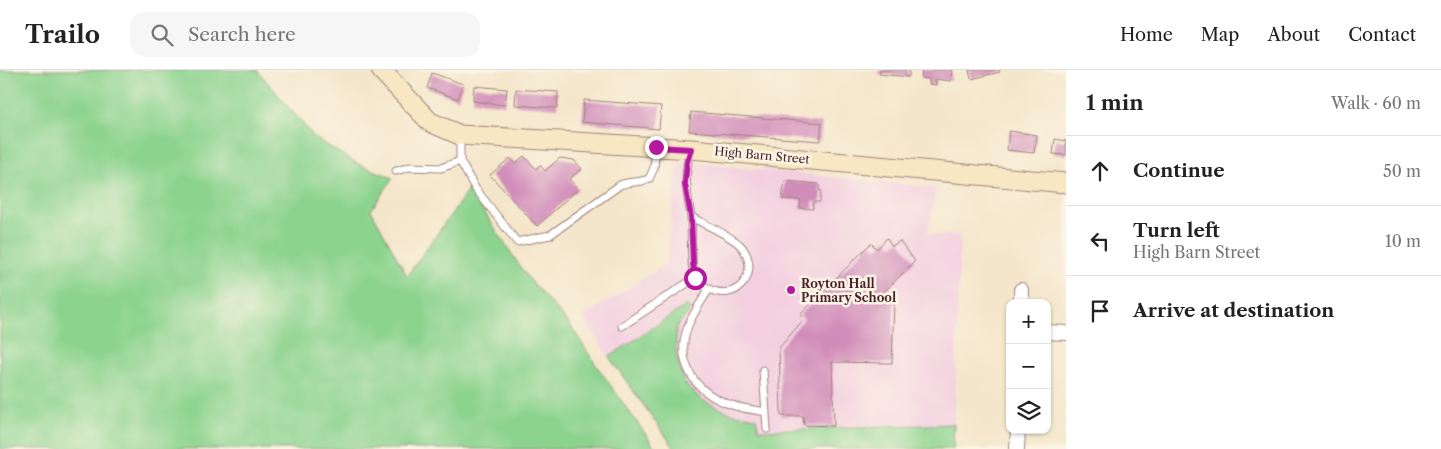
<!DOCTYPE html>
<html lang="en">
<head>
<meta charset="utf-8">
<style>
  body { margin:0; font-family:"Libre Caslon Text",serif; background:#f6f6f6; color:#222 }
  .controls { position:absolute; right:15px; bottom:15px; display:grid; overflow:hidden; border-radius:10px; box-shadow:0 1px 4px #0004 }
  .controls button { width:45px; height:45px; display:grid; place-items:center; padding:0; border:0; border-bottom:1px solid #e0e0e0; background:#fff; color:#222; font:25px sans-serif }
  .stop { position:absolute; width:15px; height:15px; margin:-11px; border:4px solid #b5179e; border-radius:50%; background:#fff }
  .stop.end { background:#b5179e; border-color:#fff; box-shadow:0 1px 5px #0008 }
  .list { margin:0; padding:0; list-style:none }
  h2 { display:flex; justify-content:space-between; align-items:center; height:65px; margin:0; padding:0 20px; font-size:21px }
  h2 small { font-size:16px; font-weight:400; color:#767676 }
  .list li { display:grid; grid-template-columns:32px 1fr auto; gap:15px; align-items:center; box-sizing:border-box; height:70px; padding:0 20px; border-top:1px solid #e0e0e0 }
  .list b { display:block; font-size:19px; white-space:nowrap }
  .list p { margin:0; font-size:16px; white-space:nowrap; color:#767676 }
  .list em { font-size:16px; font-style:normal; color:#767676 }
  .icon { flex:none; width:28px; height:28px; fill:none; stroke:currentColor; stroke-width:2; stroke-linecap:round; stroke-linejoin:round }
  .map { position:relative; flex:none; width:1066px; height:379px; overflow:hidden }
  header { display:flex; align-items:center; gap:30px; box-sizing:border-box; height:70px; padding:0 25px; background:#fff; border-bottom:1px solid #e0e0e0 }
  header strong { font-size:24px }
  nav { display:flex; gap:28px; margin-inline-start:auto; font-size:18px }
  .search { width:350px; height:45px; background:#f6f6f6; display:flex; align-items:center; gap:12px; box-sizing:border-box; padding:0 18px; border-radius:15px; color:#767676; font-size:19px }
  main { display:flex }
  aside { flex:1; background:#fff }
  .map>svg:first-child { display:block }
</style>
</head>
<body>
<header>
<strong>Trailo</strong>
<div class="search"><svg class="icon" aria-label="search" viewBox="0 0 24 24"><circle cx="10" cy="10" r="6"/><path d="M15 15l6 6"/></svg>Search here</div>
<nav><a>Home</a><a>Map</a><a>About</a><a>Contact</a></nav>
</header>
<main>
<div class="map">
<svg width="1066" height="379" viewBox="0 0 1066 379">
  <rect width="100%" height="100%" fill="#fcf5e5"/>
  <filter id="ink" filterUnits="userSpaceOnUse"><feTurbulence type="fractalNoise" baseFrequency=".02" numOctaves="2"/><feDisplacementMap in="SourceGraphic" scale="10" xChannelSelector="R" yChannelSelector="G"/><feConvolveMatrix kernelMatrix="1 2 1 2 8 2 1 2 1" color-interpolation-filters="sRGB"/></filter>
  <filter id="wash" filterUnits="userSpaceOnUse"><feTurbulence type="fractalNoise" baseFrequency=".0096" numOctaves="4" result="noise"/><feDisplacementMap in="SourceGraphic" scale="20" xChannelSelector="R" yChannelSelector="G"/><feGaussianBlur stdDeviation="1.12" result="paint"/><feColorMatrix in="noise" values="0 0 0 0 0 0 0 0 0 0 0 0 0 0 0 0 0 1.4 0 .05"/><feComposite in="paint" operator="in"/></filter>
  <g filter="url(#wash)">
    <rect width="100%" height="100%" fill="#f4e6cb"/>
    <!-- built -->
    <path fill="#f3cfe0" d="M687 92 936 118 928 164 960 165 953 379H675L609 287 583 247 666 194 678 94Z"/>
    <!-- green -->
    <path fill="#8bd38e" stroke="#6a795c" d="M0 0H257L315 68 358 94 393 108 371 140 407 206 469 119 525 204 570 255 596 295 656 379H0Z
      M687 235 691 240 676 257V285L685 314 702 330 730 343 756 348 759 360 954 354 953 379H675L609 287Z"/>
    <g id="blocks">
      <!-- building -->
      <path fill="#d18dba" d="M880 0H909V7L879 4Z
        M922 0H952L951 11 936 9V15L929 14V9L921 8Z
        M969 0H999L1000 2 971 9Z
        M432 3 463 14 458 29 427 18Z
        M474 16 507 19 505 35 473 31Z
        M516 19 558 22 557 38 515 35Z
        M584 30 661 36 659 59 582 52Z
        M691 42 822 53 820 71 689 61Z
        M1009 61 1037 65 1034 83 1007 80Z
        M1055 69 1066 71V85L1053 84Z
        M524 86 536 99 540 95 545 101 560 88 574 90 582 99 569 109 578 119 537 156 490 105 510 88 515 94Z
        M785 111 819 114V120H821L820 132H813V139L800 138 801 130 782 129Z
        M887 168 892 176 900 171 915 191 883 223 894 232 892 293 832 292 834 356 804 355 803 346H781L779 278 804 249 800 245 871 173 877 179Z"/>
    </g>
  </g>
  <g filter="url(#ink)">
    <use href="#blocks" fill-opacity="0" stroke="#9f827b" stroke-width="1"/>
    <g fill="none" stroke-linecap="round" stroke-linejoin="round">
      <defs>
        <path id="lane" d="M460 66V91L475 118 517 172 550 165 620 115C630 111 639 113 649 109L654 98 656 79
          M691 79C683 104 687 122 691 147 704 154 732 166 741 176 762 201 738 235 707 218 703 215 698 212 695 208 690 199 692 159 691 147
          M396 101 410 97 441 98 460 91
          M709 219C702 231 693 243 688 256 674 293 696 324 732 335 743 339 755 340 766 342
          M622 256 695 208
          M763 300 767 359"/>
        <path id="street" d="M1021 233V220
          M1047 262 1066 263
          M1017 379 1018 360"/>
        <path id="secondary" d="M381 0 430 52 460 65 691 79 1066 113"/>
      </defs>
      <!-- lane casing -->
      <use href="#lane" stroke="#9f827b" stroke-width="9"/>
      <!-- street casing -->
      <use href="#street" stroke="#9f827b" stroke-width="16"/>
      <!-- secondary casing -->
      <use href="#secondary" stroke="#9f827b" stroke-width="21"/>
      <!-- lane -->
      <use href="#lane" stroke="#fff" stroke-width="7"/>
      <!-- street -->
      <use href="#street" stroke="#fff" stroke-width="14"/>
      <!-- secondary -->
      <use href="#secondary" stroke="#f7e8c3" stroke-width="19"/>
    </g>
  </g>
  <g fill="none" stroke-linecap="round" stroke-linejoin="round" filter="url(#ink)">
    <!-- route -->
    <path stroke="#b5179e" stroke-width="6" d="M656 77 691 79 687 92 685 114 691 147 693 194 695 208"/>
  </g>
  <!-- markers -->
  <circle fill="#b5179e" stroke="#fcf5e5" stroke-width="2" cx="791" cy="220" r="5"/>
  <g text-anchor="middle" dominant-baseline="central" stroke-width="5" stroke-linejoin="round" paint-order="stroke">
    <!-- street labels -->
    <g font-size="12" fill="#4a1f2b" stroke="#fcf5e5">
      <text transform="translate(762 85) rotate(5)">High Barn Street</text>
    </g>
    <!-- poi labels -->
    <g font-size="12" font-weight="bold" fill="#4a1f2b" stroke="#fcf5e5" text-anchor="start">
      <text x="801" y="213">Royton Hall<tspan x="801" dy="14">Primary School</tspan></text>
    </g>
  </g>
</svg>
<div class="controls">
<button>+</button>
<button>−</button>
<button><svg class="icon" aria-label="layers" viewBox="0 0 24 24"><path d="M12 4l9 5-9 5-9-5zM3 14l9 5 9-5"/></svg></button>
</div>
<div class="stop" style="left:695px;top:208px"></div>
<div class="stop end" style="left:656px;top:77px"></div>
</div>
<aside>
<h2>1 min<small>Walk · 60 m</small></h2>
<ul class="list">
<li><svg class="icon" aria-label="ahead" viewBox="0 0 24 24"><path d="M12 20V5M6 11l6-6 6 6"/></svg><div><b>Continue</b></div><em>50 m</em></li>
<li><svg class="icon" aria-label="left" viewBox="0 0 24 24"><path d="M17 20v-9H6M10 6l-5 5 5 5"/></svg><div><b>Turn left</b><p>High Barn Street</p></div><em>10 m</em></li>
<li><svg class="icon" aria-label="arrive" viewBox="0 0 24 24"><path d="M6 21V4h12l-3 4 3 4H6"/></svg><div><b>Arrive at destination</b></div></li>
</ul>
</aside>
</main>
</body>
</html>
